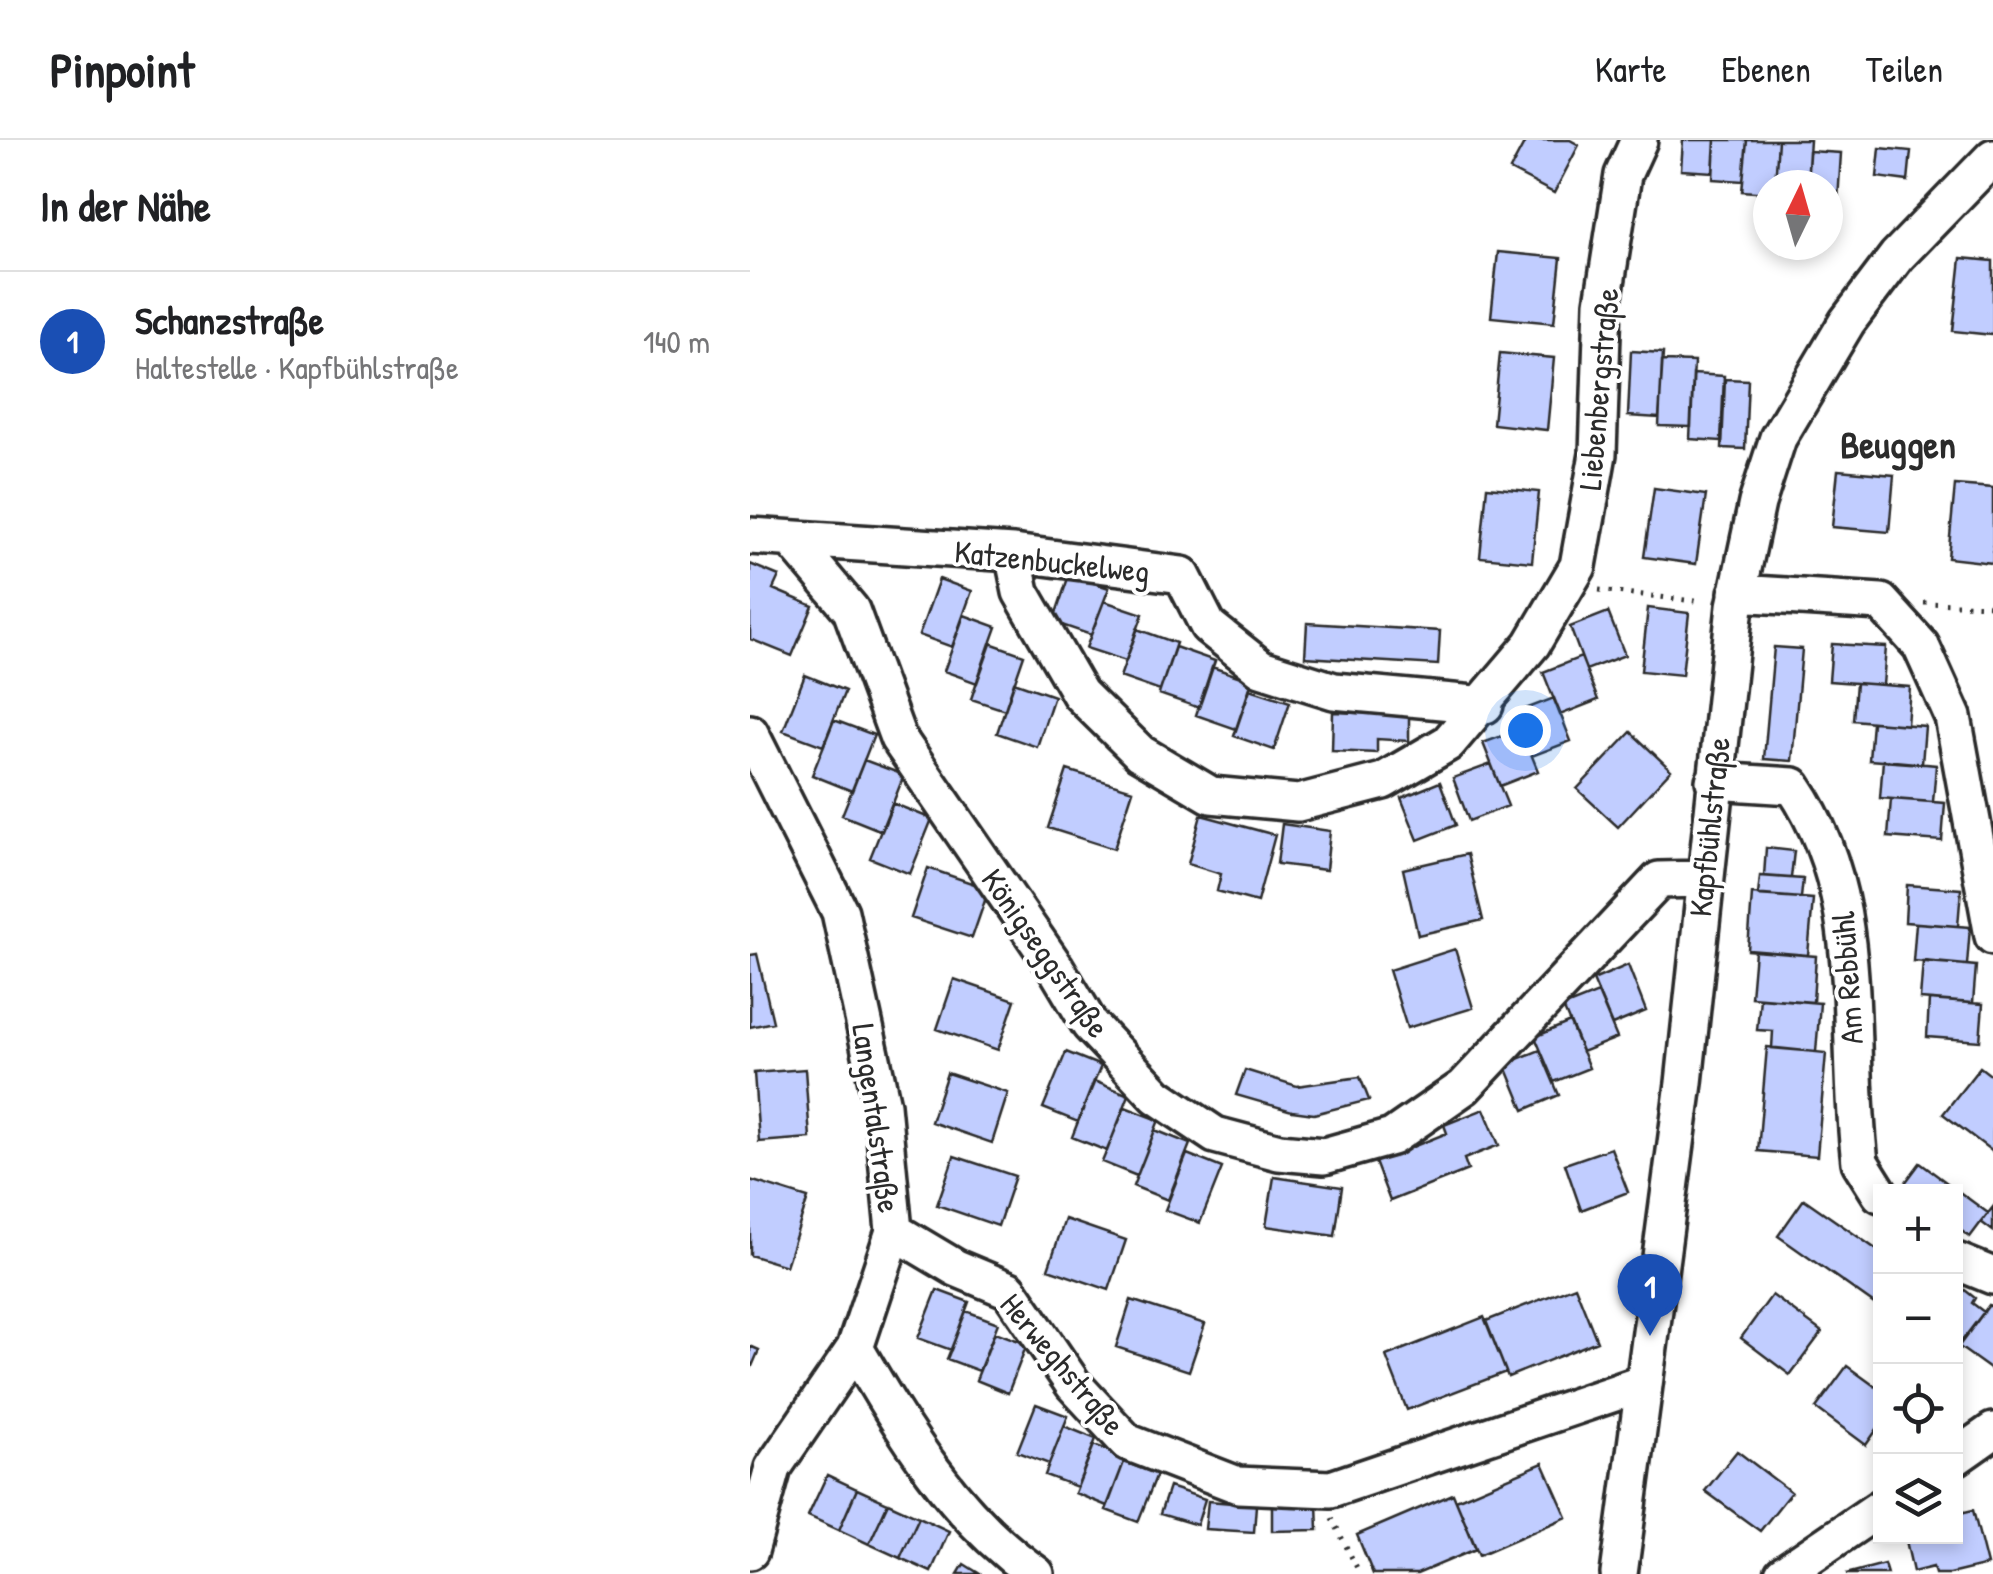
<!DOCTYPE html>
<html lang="de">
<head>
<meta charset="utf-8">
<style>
  body { margin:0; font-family:"Patrick Hand",sans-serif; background:#f2f2f2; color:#202124 }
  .controls { position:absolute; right:30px; bottom:30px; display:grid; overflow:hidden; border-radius:0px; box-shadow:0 5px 15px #0003 }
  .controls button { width:90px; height:90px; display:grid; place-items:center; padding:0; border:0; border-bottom:2px solid #e0e0e0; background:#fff; color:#202124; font:50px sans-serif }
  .compass { position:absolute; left:1003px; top:30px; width:90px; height:90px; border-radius:50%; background:#fff; box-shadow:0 5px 15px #0003; rotate:5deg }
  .you { position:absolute; left:775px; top:590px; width:35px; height:35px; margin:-25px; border:8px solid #fff; border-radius:50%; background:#1a73e8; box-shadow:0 0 0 15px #1a73e833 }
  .badge { display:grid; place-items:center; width:65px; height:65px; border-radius:50%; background:#0b8043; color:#fff; font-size:32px; font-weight:700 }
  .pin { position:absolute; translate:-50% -82px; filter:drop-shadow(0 2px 5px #0008) }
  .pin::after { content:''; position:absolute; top:52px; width:35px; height:30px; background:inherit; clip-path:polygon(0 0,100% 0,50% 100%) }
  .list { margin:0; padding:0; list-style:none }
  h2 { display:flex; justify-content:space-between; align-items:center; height:130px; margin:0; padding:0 40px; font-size:42px }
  h2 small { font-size:32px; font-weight:400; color:#757577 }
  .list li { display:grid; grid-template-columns:65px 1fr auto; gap:30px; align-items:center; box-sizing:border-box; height:140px; padding:0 40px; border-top:2px solid #e0e0e0 }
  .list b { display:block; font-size:38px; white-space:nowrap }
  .list p { margin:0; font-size:32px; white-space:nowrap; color:#757577 }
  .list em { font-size:32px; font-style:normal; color:#757577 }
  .icon { flex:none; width:55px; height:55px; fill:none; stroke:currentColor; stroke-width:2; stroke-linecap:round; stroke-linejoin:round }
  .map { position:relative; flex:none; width:1243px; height:1434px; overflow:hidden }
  header { display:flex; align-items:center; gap:60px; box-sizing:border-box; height:140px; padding:0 50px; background:#fff; border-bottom:2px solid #e0e0e0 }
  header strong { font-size:48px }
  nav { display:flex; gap:55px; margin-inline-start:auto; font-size:35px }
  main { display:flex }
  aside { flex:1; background:#fff }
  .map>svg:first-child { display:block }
</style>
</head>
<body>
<header>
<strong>Pinpoint</strong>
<nav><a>Karte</a><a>Ebenen</a><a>Teilen</a></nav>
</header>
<main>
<aside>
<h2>In der Nähe<small></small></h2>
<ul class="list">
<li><span class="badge" style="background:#1a4fb4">1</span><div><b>Schanzstraße</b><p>Haltestelle · Kapfbühlstraße</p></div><em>140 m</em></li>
</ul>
</aside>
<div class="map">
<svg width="1243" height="1434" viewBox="0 0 1243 1434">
  <rect width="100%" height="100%" fill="#fff"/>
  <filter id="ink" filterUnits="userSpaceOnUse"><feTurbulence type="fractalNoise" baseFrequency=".01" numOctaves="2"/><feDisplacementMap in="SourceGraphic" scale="20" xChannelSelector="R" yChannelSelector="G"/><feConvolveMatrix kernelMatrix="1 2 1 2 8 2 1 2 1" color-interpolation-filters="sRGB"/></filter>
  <g filter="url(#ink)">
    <!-- building -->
    <path fill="#c1cdff" stroke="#2b2b2b" stroke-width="2.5" d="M776 0H820L829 5 804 53 760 30Z
      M933 0H965L963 32 931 30Z
      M965 0H997L993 41 963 39Z
      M997 0H1028L1025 45H1018V53L992 51Z
      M1028 0H1060L1057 45H1025Z
      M1130 8 1161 11 1158 41 1127 37Z
      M1059 11 1091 13 1087 77 1078 76V45H1057Z
      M748 112 811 118 804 183 741 177Z
      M1211 118 1243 121V195L1203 191Z
      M881 211 913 213 909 278 878 276Z
      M750 213 804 218 797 290 743 284Z
      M912 221 944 222 941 287 909 286Z
      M943 234 974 236 971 301 940 299Z
      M975 239 998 240 995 309 972 308Z
      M1088 330 1144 335 1139 392 1082 387Z
      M1205 345 1243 348V423L1198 418Z
      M737 347 789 352 782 422 730 417Z
      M904 348 956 355 946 424 894 417Z
      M0 424 29 436 23 449 63 466 42 516 0 499Z
      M319 435 359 448 341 495 303 482Z
      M189 439 222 451 202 507 169 495Z
      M354 461 393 474 376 521 336 508Z
      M898 468 939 473 932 535 891 531Z
      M858 472 875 515 836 530 820 487Z
      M214 475 247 487 227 543 194 531Z
      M557 483 690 491 688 525 555 517Z
      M387 489 426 503 410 551 370 537Z
      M240 503 274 515 255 570 221 559Z
      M1082 504 1136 507 1133 545 1079 541Z
      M425 507 465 521 449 568 409 554Z
      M1024 507 1052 509 1042 621 1014 619Z
      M831 517 848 560 810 575 793 532Z
      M462 527 502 541 486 589 446 575Z
      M55 535 95 551 73 606 33 591Z
      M264 542 304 556 287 607 247 593Z
      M1106 543 1160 547 1157 585 1103 580Z
      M500 549 540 562 524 610 484 596Z
      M804 558 821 601 782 616 765 573Z
      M583 572 659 575V601L627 599V613L582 611Z
      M84 580 124 595 102 651 62 635Z
      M1122 582 1175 586 1172 624 1119 620Z
      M771 589 788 631 750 646 733 603Z
      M881 592 921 630 868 687 827 649Z
      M114 620 154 635 132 691 92 675Z
      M1133 620 1186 625 1183 662 1130 658Z
      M741 624 758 666 719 681 703 638Z
      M317 630 383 650 364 709 298 688Z
      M690 642 706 685 668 700 651 658Z
      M1141 659 1195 663 1192 701 1138 697Z
      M142 663 182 679 160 734 120 718Z
      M451 675 525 695 507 762 467 751 471 734 438 724Z
      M532 684 580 691 576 730 527 724Z
      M1016 708 1044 711 1041 738 1014 736Z
      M717 714 733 780 668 795 653 729Z
      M178 728 239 749 222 798 161 778Z
      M1010 736 1053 739 1051 758 1008 755Z
      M1157 745 1211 749 1208 786 1155 782Z
      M1002 754 1063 759 1058 815 998 810Z
      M1166 783 1220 787 1217 825 1163 821Z
      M705 809 723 868 657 888 639 830Z
      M1005 811 1066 816 1063 862 1001 857Z
      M7 814 23 882 0 887V815Z
      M1173 821 1226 826 1223 863 1170 859Z
      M878 825 896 871 862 885 843 840Z
      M204 839 265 860 248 910 187 889Z
      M848 853 867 898 832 912 813 867Z
      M1010 858 1070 863 1066 912 1022 908 1023 891 1007 890Z
      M1179 860 1233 864 1230 901 1177 897Z
      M820 882 839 928 804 942 785 897Z
      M1017 907 1076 913 1067 1016 1008 1011Z
      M790 910 809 955 774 970 755 924Z
      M316 912 351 926 328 982 293 968Z
      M1230 927 1243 937V1012L1193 974Z
      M55 929 60 998 9 1002 4 933Z
      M495 930 547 946 610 937 619 960 564 974 542 971 486 955Z
      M197 933 258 953 242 1003 181 982Z
      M344 941 379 955 357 1011 322 997Z
      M375 967 409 980 387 1036 352 1022Z
      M734 969 749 1005 714 1019 718 1030 640 1061 625 1022 697 993 694 985Z
      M405 990 440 1004 418 1060 383 1046Z
      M861 1008 878 1052 831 1070 815 1024Z
      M437 1014 472 1028 450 1083 415 1070Z
      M204 1016 265 1036 248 1086 187 1065Z
      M1170 1023 1238 1073 1220 1097 1206 1087V1052H1158L1152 1047Z
      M524 1037 592 1047 585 1096 516 1086Z
      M0 1040 58 1058 36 1126 0 1115Z
      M1054 1059 1130 1112V1168L1028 1096Z
      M1243 1067V1091L1231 1082Z
      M315 1079 376 1100 359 1150 298 1129Z
      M1206 1143 1225 1158 1222 1163 1234 1172 1206 1210Z
      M825 1146 847 1201 758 1237 736 1181Z
      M187 1150 219 1162 201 1210 168 1198Z
      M1022 1155 1072 1192 1040 1235 991 1198Z
      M381 1160 455 1184 439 1231 366 1207Z
      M1239 1165 1243 1168V1231L1208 1206Z
      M216 1171 248 1183 229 1231 197 1219Z
      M734 1177 756 1232 657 1270 636 1216Z
      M245 1192 277 1204 258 1253 226 1240Z
      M0 1206 9 1210 0 1231Z
      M1097 1226 1130 1250V1285L1116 1305 1066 1268Z
      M286 1264 318 1276 299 1324 267 1312Z
      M314 1286 346 1299 327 1347 295 1335Z
      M344 1305 376 1317 357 1366 325 1353Z
      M987 1311 1041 1352 1010 1391 955 1351Z
      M374 1322 407 1334 388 1382 356 1370Z
      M793 1323 817 1377 729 1415 706 1360Z
      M77 1335 107 1349 89 1390 58 1376Z
      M419 1347 455 1359 447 1385 410 1374Z
      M107 1349 138 1363 119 1404 89 1390Z
      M703 1354 726 1409 667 1434H623L607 1395Z
      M458 1361 506 1365 504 1392 455 1389Z
      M138 1363 169 1377 150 1418 119 1404Z
      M567 1363 568 1390 522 1391V1364Z
      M1223 1370 1237 1425 1200 1434H1185L1183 1427 1163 1432 1155 1396H1206V1374Z
      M169 1377 199 1391 181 1432 150 1418Z
      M214 1424 230 1434H208Z
      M1134 1424 1137 1434H1096Z"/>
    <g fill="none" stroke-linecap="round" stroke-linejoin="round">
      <defs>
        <path id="minor" d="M0 396 263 413 432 435 458 486 511 528 584 551 735 565
          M42 400 101 470 148 598 306 828 340 885 407 956 465 995 529 1012 574 1016 642 997 714 947 909 740 953 739
          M263 413 271 452 330 554 390 613 461 655 548 663 633 641 698 603 782 504 828 426 848 314 853 163 873 35 889 0
          M987 453 1131 462 1171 506 1203 577 1243 796
          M0 593 90 772 132 965 144 1091 105 1208 23 1328 0 1411
          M964 641 1043 646C1120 759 1094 893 1110 1022L1130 1054
          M144 1091 206 1128 259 1150 323 1244 377 1302 488 1345 581 1349 891 1244
          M1206 1121 1243 1136
          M105 1208C154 1292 204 1377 286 1434
          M1206 1317 1243 1291
          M869 1434 934 943 985 466 1007 363 1028 298 1097 182 1147 116 1243 17
          M1033 1434 1130 1368"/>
      </defs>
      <!-- minor casing -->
      <use href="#minor" stroke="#2b2b2b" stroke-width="42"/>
      <!-- path -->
      <path stroke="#2b2b2b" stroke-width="5" stroke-dasharray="2.5 8" stroke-linecap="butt" d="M849 450 953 462
        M1174 463 1243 465
        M582 1378 610 1434"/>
      <!-- minor -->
      <use href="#minor" stroke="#fff" stroke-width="35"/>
    </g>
  </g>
  <g text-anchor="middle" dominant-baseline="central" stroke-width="8" stroke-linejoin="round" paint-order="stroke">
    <!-- street labels -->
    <g font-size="32" fill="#2b2b2b" stroke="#fff">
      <text transform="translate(848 249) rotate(-85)">Liebenbergstraße</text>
      <text transform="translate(302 421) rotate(6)">Katzenbuckelweg</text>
      <text transform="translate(959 687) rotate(-84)">Kapfbühlstraße</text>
      <text transform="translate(296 813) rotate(55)">Königseggstraße</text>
      <text transform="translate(1097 838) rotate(-94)">Am Rebbühl</text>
      <text transform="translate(127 978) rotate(82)">Langentalstraße</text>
      <text transform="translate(313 1224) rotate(50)">Herweghstraße</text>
    </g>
    <!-- quarter labels -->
    <g font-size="38" font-weight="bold" fill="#2b2b2b" stroke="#fff">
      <text x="1148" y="304">Beuggen</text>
    </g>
  </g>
</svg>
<div class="controls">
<button>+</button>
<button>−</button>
<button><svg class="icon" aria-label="locate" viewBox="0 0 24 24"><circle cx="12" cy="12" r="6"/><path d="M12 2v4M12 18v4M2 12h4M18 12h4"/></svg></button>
<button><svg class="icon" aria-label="layers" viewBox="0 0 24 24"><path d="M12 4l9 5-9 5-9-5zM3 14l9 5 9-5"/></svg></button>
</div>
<svg class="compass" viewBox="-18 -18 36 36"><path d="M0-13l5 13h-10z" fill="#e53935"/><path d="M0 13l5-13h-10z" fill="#757577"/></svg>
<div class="you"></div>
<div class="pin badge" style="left:900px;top:1196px;background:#1a4fb4">1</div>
</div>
</main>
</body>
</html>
